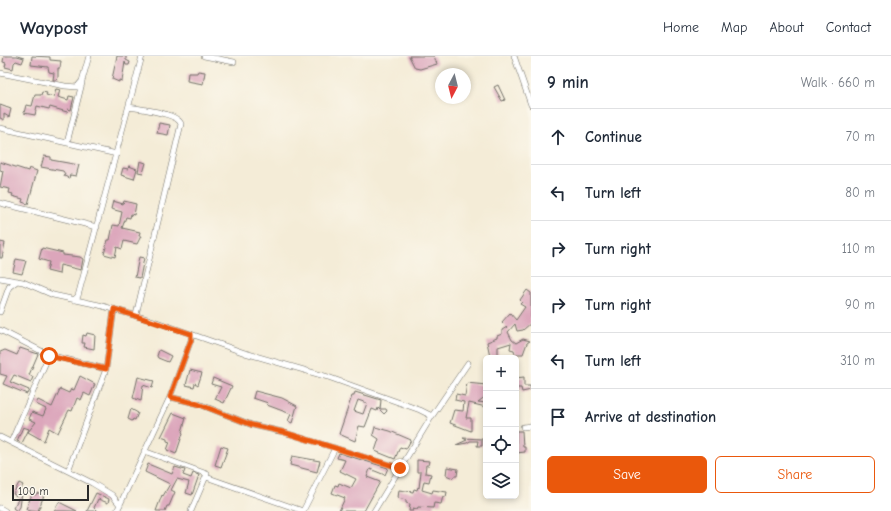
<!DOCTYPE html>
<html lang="en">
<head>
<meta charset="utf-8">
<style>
  body { margin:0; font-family:"Comic Neue",sans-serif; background:#f6f6f7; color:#1f2937 }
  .controls { position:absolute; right:12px; bottom:12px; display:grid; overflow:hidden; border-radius:6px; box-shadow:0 2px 6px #0003 }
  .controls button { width:36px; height:36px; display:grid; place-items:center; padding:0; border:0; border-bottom:1px solid #e0e1e3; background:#fff; color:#1f2937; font:20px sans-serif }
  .compass { position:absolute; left:435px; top:12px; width:36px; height:36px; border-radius:50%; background:#fff; box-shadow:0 2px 6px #0003; rotate:187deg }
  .scale { position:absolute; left:12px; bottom:10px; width:77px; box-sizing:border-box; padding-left:4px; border:2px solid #2b2b2b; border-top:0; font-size:11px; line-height:14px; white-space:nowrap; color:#2b2b2b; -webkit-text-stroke:3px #fbf7ec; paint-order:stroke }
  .stop { position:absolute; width:12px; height:12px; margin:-9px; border:3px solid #ea580c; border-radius:50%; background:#fff }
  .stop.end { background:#ea580c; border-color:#fff; box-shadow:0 1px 4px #0008 }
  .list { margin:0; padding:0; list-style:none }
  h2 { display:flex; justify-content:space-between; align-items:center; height:52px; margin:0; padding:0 16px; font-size:17px }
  h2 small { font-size:13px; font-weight:400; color:#747a83 }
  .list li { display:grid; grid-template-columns:26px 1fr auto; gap:12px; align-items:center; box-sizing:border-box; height:56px; padding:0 16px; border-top:1px solid #e0e1e3 }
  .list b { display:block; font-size:15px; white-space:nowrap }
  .list em { font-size:13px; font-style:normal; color:#747a83 }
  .actions { display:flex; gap:8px; padding:12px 16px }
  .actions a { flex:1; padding:9px 0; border:1px solid #ea580c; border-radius:6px; text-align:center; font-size:14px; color:#ea580c }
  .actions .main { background:#ea580c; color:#fff }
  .icon { flex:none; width:22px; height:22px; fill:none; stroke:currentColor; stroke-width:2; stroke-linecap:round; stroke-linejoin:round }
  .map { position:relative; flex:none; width:531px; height:455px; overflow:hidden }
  header { display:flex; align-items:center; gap:24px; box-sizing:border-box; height:56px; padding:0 20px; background:#fff; border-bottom:1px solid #e0e1e3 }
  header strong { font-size:19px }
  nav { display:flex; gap:22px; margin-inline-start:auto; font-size:14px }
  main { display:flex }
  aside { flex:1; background:#fff }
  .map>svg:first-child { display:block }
</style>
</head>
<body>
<header>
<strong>Waypost</strong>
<nav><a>Home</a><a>Map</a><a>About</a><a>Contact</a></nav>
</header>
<main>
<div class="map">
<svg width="531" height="455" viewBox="0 0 531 455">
  <rect width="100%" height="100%" fill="#fbf7ec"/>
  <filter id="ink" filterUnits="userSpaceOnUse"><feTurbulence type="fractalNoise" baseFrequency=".025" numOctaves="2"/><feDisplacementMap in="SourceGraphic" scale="8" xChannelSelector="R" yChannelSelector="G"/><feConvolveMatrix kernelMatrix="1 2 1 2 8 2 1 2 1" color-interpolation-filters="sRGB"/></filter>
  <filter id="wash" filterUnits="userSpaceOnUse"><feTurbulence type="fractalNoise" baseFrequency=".012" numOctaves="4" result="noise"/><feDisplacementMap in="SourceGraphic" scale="16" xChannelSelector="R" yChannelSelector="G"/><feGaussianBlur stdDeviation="0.9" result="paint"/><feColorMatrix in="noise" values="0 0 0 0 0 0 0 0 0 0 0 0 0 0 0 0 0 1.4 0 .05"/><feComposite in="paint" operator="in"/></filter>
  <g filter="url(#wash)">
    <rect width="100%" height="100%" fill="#f4ecd7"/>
    <g id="blocks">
      <!-- building -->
      <path fill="#dca6bb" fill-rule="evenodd" d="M4 0H17L24 2 22 7 16 5 14 7 13 13 5 11 6 7 3 6Z
        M32 0 50 1V4L61 5 60 12H58V22L56 24H53L54 17 49 16 48 11 31 9Z
        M117 0H126V4L130 6 129 9H126L125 6 122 25 119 24V26L112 23Z
        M409 0H434L437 8 420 13 415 12Z
        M198 15 205 16 203 28 187 25 188 17H197Z
        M498 29 505 44 502 45 494 31Z
        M56 33 60 34 58 41 68 44 69 40 74 41 71 54 68 53 67 56 50 51 49 53 37 50 35 59 24 57 26 49 32 50 35 39H41L42 36 47 37 46 39 54 41Z
        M0 49 11 53 9 61 4 58V64L0 62Z
        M159 67 170 69 168 79 157 77Z
        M44 100 51 101V104L79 109 76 120 70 119 69 122 64 120 65 118 63 115 41 111Z
        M140 105 146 107 143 117 138 116Z
        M0 106 28 115 29 112 37 115 28 148 22 146 23 143 12 140 13 138 9 137 10 133 0 131 3 115 0 114Z
        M129 110 137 113 134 123 121 119 123 112 128 113Z
        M113 145 123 148 124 145 136 148 134 159 131 158 130 162 126 161 122 172 140 176 139 180H141L137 188 124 185 122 193 117 191 115 201 104 198 108 184H110L113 169 119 170 122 156 111 153Z
        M0 186 5 187 2 202H0Z
        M42 192 63 197V199L80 201 83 203 81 214 60 209 59 218 47 215 49 206 39 203Z
        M139 201 144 202 140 222 135 221Z
        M16 203 26 205 22 218 13 216Z
        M527 234 531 237V267L523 274 517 275 515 268 508 276 512 284 516 287 523 283 530 285 527 287 523 298H515L514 294 510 293 511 287 498 291V302H493V300H490L487 286 497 282V280L502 278V274L507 271 502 266 510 257 516 264 525 251 520 248 522 246 520 244Z
        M87 277 95 279 94 293 84 291 85 287H82L83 279 86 280Z
        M20 292 38 298 29 319 33 321 31 326 14 319 10 326 29 334 27 338 3 328 7 320 0 318V296L5 294 17 299Z
        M159 294 171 300 168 306 158 302 157 300Z
        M190 314 202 317 198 329 195 327 194 331 186 329Z
        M80 320 95 328 90 340 84 337 81 344 77 342 72 355 69 354 58 377 49 372 44 385 28 376 36 366 29 363 32 356 43 360 46 353 36 348 38 344 52 351 60 333 69 337 71 333 74 334Z
        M138 321 154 325 152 332 143 329 141 345 133 342Z
        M524 321V330H530L531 334 522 336 521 332H516V322Z
        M213 322 232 330 224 347 215 343 221 331 211 328Z
        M467 327 486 329V333H484L486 340 478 346 486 347V351L469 347 466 362H471V375L450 367 454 354 463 355 464 346 455 344 456 338 465 340Z
        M255 335 282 342 297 350 292 367 288 365 291 358 267 349 268 347 253 342Z
        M355 336 381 344 380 353H386L387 355 384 358 378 352 377 355 372 353 365 371 359 370 355 385 339 378 352 340H354ZM358 344 367 347 363 358 354 355Z
        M131 353 138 357 135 364 133 363 132 365 128 363Z
        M173 357 186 362 182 376 183 377 176 398 167 394 170 386 167 385V383L161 381Z
        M23 371 29 373 22 387 17 385Z
        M375 371 390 375 411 384 406 393 400 391 395 403 375 395 379 383 373 379Z
        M516 375H522L523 391H525V396L516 397Z
        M463 382 482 383V390H477L478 385H470L467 387 456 389 467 384Z
        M221 390 228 392 221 411 215 409Z
        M339 397 388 412 385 419 370 413 367 421 380 426 364 455H339L345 442 332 437 335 429 338 430 339 427 351 432 356 423 340 415 345 404 337 402Z
        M292 400 320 405 317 416 290 409Z
        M417 404 430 405 429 409H426L425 417 431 418 429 426 424 425 422 434 432 437 433 434 447 436 446 441 443 440 441 448 434 447 433 452 418 451 417 453 413 452V455H409L410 448 406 447V444L398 442 399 434 413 436 414 433 417 434 418 431 419 432 421 416H417Z
        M148 408 172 418 175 411 185 414 183 419 191 422 193 417 199 419 192 439 186 437 189 426 177 423 171 434 175 436 169 450H167L165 455H156L162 439 163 440 170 428 145 416Z
        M447 411 458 413 457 420H454L453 422 446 419Z
        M19 427 23 429 17 440 13 438Z
        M22 437 20 451 17 455 13 452Z
        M38 437 44 439 38 455 26 453 32 438 35 439Z
        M96 437 109 443 108 447 98 443 94 452 97 455H87Z
        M59 446 77 455H54Z"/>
    </g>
  </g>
  <g filter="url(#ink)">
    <use href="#blocks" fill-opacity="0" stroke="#716f67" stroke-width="1"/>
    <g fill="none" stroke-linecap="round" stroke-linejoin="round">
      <defs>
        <path id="minor" d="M204 0 234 6
          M514 0 531 49
          M0 17 65 30 77 31 82 25 89 0
          M129 51C140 53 178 57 181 68L136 259
          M0 72 117 98
          M67 87 82 27
          M0 147 97 171
          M0 222 23 226 53 239 99 249 154 265 245 297 328 321 420 354 432 360
          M74 244 78 240 142 0
          M0 256 9 231 17 225
          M0 274 49 299 106 313
          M170 341 199 348 252 369 283 376 400 412
          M523 371 531 370
          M0 381 92 427 112 439 120 449
          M11 386 49 299
          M144 395 207 418 191 455
          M68 415 106 313 114 253
          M206 421 303 455
          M0 452 5 455
          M117 455 170 341 191 284V278
          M303 455 335 392
          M374 455 432 360 468 307"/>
      </defs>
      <!-- minor casing -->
      <use href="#minor" stroke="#716f67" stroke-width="6"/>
      <!-- minor -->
      <use href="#minor" stroke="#fff" stroke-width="5"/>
    </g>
  </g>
  <g fill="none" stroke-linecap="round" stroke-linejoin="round" filter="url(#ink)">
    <!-- route -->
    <path stroke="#ea580c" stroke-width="5" d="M49 300 106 313 114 253 191 278V284L170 341 198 348 252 369 283 376 400 412"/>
  </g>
</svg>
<div class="controls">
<button>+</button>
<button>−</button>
<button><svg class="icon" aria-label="locate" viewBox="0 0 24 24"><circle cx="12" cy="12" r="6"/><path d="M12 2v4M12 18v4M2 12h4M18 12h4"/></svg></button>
<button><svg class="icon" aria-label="layers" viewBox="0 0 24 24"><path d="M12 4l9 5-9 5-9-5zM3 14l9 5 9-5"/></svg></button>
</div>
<svg class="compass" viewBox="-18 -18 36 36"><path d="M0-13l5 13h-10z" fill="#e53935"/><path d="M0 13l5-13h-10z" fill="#747a83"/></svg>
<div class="scale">100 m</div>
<div class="stop" style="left:49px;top:300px"></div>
<div class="stop end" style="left:400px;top:412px"></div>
</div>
<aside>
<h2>9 min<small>Walk · 660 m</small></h2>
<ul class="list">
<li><svg class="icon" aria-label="ahead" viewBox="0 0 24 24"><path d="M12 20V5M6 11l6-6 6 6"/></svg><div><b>Continue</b></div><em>70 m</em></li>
<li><svg class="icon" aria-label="left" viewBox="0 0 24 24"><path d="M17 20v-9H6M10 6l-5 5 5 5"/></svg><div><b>Turn left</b></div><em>80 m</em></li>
<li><svg class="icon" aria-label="right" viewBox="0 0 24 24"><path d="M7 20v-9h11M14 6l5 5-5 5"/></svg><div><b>Turn right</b></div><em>110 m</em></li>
<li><svg class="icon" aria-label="right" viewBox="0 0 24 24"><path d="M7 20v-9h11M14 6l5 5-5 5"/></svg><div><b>Turn right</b></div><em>90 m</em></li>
<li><svg class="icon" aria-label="left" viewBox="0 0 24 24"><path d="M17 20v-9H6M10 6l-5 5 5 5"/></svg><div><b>Turn left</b></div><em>310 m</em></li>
<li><svg class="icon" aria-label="arrive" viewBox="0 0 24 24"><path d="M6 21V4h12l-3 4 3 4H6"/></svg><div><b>Arrive at destination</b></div></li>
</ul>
<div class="actions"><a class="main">Save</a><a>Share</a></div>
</aside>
</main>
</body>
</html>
